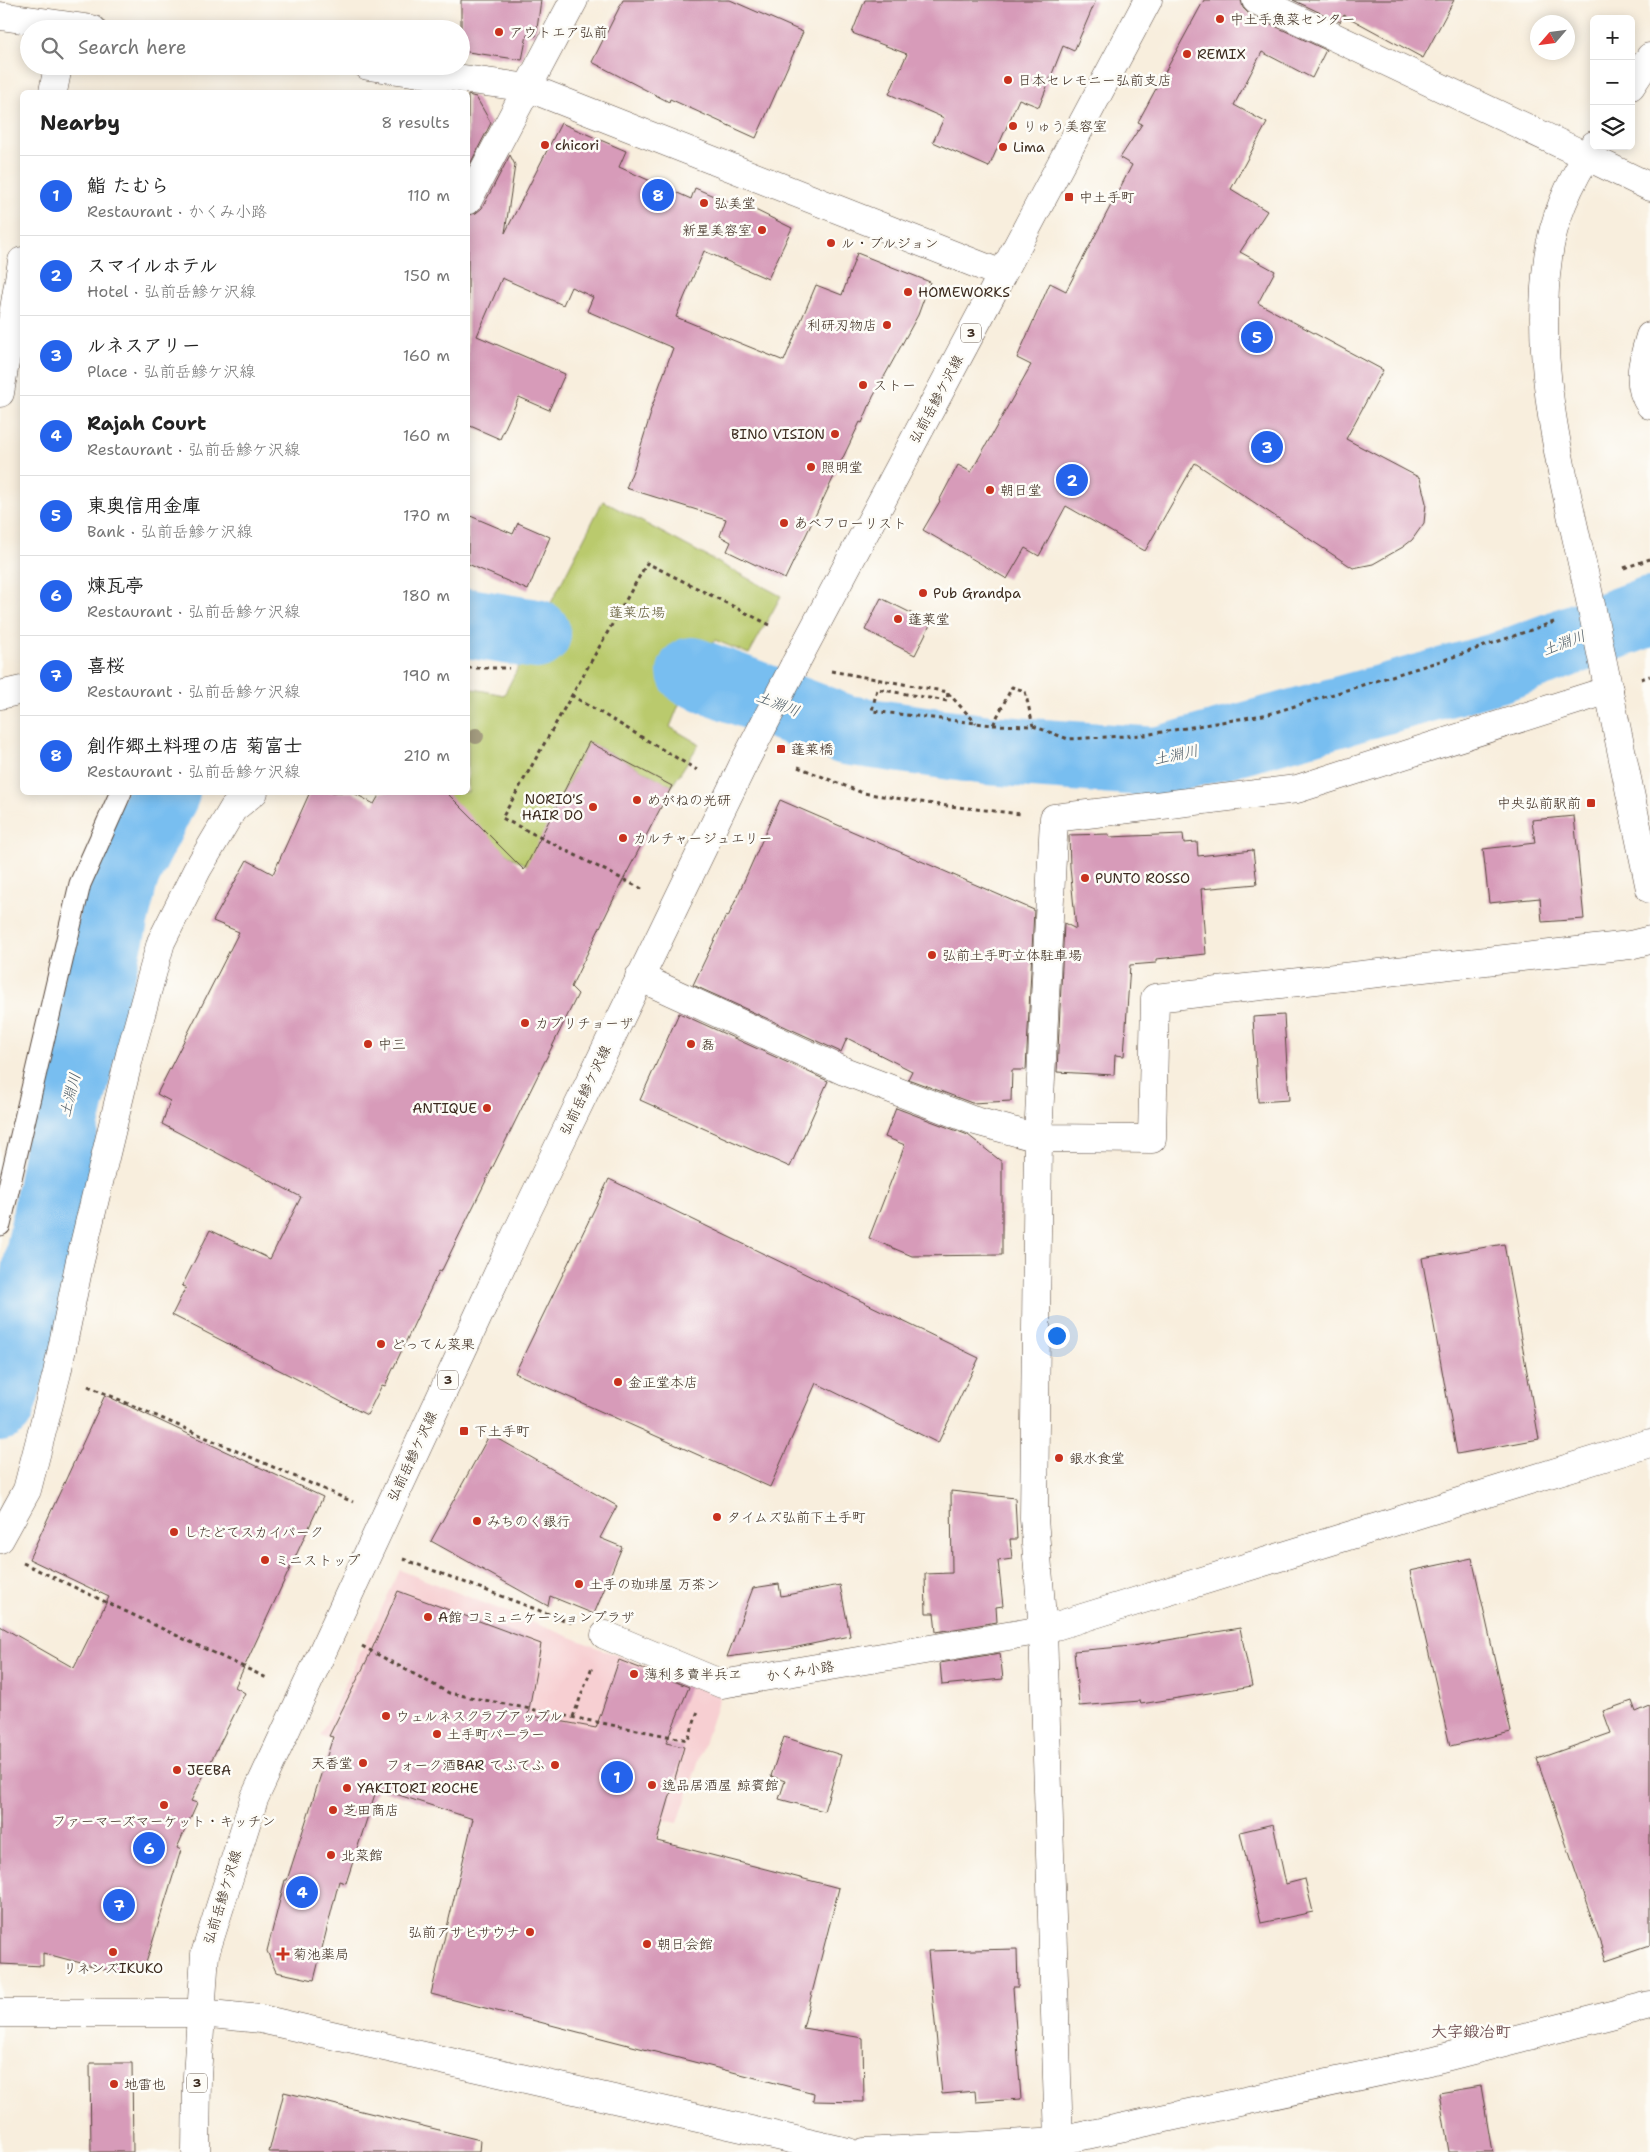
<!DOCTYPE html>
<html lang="en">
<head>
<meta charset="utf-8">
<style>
  body { margin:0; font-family:"Shantell Sans","Klee One",sans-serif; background:#f2f2f2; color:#222 }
  .controls { position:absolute; right:15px; top:15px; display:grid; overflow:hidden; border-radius:8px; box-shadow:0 2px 12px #0003 }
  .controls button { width:45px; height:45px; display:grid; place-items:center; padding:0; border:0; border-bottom:1px solid #e0e0e0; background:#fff; color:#222; font:25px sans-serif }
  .compass { position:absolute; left:1530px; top:15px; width:45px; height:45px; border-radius:50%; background:#fff; box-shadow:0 2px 12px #0003; rotate:242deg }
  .you { position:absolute; left:1056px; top:1335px; width:18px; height:18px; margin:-12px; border:4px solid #fff; border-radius:50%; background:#1a73e8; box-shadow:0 0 0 8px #1a73e833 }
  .badge { display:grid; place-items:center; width:32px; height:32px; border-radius:50%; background:#2563eb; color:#fff; font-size:16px; font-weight:700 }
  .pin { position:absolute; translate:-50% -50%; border:2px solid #fff; box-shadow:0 1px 5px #0006 }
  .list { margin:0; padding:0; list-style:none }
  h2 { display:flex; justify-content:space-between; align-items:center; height:65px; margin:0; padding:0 20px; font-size:21px }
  h2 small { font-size:16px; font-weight:400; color:#767676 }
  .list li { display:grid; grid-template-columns:32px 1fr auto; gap:15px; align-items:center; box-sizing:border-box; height:80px; padding:0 20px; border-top:1px solid #e0e0e0 }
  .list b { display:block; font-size:19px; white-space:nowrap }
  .list p { margin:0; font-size:16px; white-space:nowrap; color:#767676 }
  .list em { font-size:16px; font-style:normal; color:#767676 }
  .icon { flex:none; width:28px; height:28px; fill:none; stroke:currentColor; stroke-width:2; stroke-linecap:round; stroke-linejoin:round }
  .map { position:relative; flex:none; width:1650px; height:2152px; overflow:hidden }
  .search { position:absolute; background:#fff; box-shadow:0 2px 12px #0003; left:20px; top:20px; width:450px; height:55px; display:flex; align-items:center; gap:12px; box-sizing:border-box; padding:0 18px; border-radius:28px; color:#767676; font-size:19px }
  .panel { position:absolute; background:#fff; box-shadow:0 2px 12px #0003; left:20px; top:90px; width:450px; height:705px; border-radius:8px }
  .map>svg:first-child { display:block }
</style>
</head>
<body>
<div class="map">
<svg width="1650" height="2152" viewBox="0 0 1650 2152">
  <rect width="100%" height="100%" fill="#fdfcf7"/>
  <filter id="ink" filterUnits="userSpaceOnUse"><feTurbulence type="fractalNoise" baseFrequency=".02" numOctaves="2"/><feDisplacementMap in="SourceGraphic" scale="10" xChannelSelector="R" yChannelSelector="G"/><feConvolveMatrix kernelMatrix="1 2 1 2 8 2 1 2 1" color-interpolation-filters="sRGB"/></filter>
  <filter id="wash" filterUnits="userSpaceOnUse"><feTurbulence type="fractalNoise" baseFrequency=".0096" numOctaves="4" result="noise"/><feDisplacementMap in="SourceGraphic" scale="20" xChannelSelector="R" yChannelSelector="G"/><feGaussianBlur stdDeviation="1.12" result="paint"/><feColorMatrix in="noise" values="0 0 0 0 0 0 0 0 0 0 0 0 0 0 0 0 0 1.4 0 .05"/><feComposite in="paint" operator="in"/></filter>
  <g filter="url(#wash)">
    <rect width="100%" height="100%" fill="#f8eedd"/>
    <!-- built -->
    <path fill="#f7cfd2" d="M400 1570 720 1696 678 1823 416 1767 320 1736Z"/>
    <!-- green -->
    <path fill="#baca6d" stroke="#7a7a46" d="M603 501 781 596 749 654 715 640 692 672 670 727 699 744 672 786 589 742 546 826 629 868 609 908 511 857 442 793 468 792V691L474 689 504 695Z"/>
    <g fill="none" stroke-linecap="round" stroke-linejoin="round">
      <!-- river -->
      <path stroke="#78bef0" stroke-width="70" d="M468 623 536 634
        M692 672 846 730 988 750 1157 762 1500 667 1650 611
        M0 1406 32 1300 64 1123 124 875 165 792"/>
    </g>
    <g id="blocks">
      <!-- building -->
      <path fill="#d79bb9" d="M461 0H541L536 36 527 35 522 60 461 51Z
        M623 0H730L803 32 756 138 670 99 669 102 592 62Z
        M865 0H1096L1074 51 1063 46 1039 107 1019 99 989 167 933 142 944 118 889 94 907 54 852 33Z
        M1204 0H1241L1243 8 1249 14 1326 50 1312 78 1262 52 1234 105 1267 123 1231 189 1267 211 1240 252 1275 271 1258 303 1383 370 1346 439 1420 478 1426 503 1424 523 1412 540 1403 547 1373 564 1353 568 1195 463 1145 551 1066 506 1039 556 1025 548 1007 579 923 530 940 501H939L958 465 971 472 1031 365 1017 358 1050 283 1066 291 1132 165 1120 158 1142 124 1138 122Z
        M1293 0H1454L1423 58 1344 15 1340 22Z
        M468 95 476 97 491 123 468 168Z
        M561 123 626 151 619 167 691 199 695 188 739 207 741 203 792 228 768 279 704 251 676 317 784 361 816 285 842 295 857 253 930 282 918 315 873 397 862 423 860 422 785 579 727 551 731 542 720 536 726 519 626 488 634 468 651 413 650 412 673 348 587 311 593 297 571 287 563 305 502 278 477 336 565 374 549 410 519 397 500 439 468 425V215L476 213 482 208 510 155 515 165 505 233Z
        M468 515 513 534 518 523 550 537 528 590 468 564Z
        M881 598 931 623 915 655 865 630Z
        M589 742 672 786 620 886 571 987 578 994 441 1272 439 1271 385 1386 382 1385 367 1415 172 1315 186 1287 182 1286 210 1230 270 1259 301 1197 162 1124 170 1101 157 1094 239 932 213 921 247 860 273 874 310 792H352L374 804 381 792H446L524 870Z
        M780 800 1034 910 1026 1070H1012L1011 1101 972 1103 908 1079 912 1071 847 1038 841 1052 693 985 726 916 728 917Z
        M1574 816 1584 919 1542 922 1540 898 1489 903 1483 849 1535 843 1532 820Z
        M1109 834V837L1183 834 1184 843 1197 842 1198 856 1253 850 1257 884 1201 889 1206 954 1156 959V963L1130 965 1124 1056 1115 1055 1114 1075 1057 1072 1064 923 1076 929 1070 867 1069 835Z
        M679 1013 828 1081 790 1167 640 1100Z
        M1284 1015 1289 1100 1258 1102 1253 1017Z
        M896 1108 968 1135 1002 1162V1255L912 1256 869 1238 905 1145 885 1137Z
        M609 1179 979 1358 938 1443 816 1383 770 1487 515 1373Z
        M1504 1244 1539 1439 1457 1454 1422 1258Z
        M105 1395 323 1497 235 1687 245 1693 191 1801 197 1803 177 1848 181 1850 146 1963 119 1973 43 1953V1966L0 1964V1626L74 1668 109 1597 29 1559Z
        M490 1434 617 1506 600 1538 622 1547 594 1614 550 1596 548 1606 431 1541Z
        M951 1491 1015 1498 1017 1539H1010L1012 1559 998 1561 1003 1606 996 1607 997 1622 936 1632 934 1613H926L925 1574 952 1573Z
        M1472 1558 1511 1732 1450 1746 1410 1571Z
        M779 1584 781 1596 840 1585 850 1636 788 1649 727 1657 753 1588Z
        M398 1591 541 1644 528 1715 596 1728 619 1660 689 1687 666 1743 684 1747 657 1841 839 1888 803 2028 863 2038 864 2102 813 2101 814 2093 431 1994 473 1819 377 1788 346 1883 339 1881 314 1980 276 1972 267 1951 285 1880H287L333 1737 329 1736 368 1658Z
        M1240 1628 1252 1686 1141 1704 1140 1701 1079 1706 1074 1651 1132 1646Z
        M1000 1653 1003 1679 942 1685 940 1663Z
        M1632 1701 1636 1712 1650 1706V1945L1606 1960 1537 1759 1611 1733 1603 1711Z
        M784 1737 841 1755 824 1811 779 1799 785 1781 771 1776Z
        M1273 1824 1286 1884 1305 1879 1313 1912 1261 1923 1240 1832Z
        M1017 1949 1018 1987H1013L1021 2099 976 2102 975 2091 942 2094 928 1951Z
        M90 2063H132L133 2152H91Z
        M1481 2086 1492 2152H1449L1439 2093Z
        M284 2092 480 2140 479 2152H269Z"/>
    </g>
  </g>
  <g filter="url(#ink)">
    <use href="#blocks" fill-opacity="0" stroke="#57473b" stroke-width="1"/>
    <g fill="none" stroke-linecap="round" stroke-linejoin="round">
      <defs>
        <path id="service" d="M0 1225 80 884 121 792"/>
        <path id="minor" d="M1256 0 1586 156
          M529 88 1002 274
          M53 92 58 66
          M468 200 574 0
          M1650 336C1643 359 1635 384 1650 405
          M0 393 22 261
          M0 695 22 690
          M639 977 844 1071 972 1120 1038 1138 1152 1139 1155 998 1630 945 1650 940
          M0 1539 27 1490 57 1373 79 1265 130 1054 161 942 197 870 233 809 254 792
          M605 1635 722 1684 1043 1630 1650 1443
          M1059 2141 1043 1630 1034 1519 1038 1138 1054 818 1297 789 1609 690"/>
        <path id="tertiary" d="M0 16 92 29
          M368 66 529 88
          M1631 86 1650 57
          M1594 145C1572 178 1553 218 1548 258 1533 366 1563 476 1586 581 1607 683 1628 786 1650 889
          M1586 156 1650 187
          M0 2013H201L261 2019 848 2152
          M864 2152 1059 2141 1430 2061 1650 2005"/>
        <path id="primary" d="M794 666 1148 0
          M196 2152 197 2076 205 1954 254 1799 519 1228 744 763"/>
      </defs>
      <!-- service casing -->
      <use href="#service" stroke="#57473b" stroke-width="23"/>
      <!-- minor casing -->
      <use href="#minor" stroke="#57473b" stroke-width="29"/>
      <!-- tertiary casing -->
      <use href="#tertiary" stroke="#57473b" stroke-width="29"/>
      <!-- primary casing -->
      <use href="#primary" stroke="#57473b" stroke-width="29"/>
      <!-- path -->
      <path stroke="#57473b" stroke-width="3" stroke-dasharray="4 4" stroke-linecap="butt" d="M1624 568 1650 559
        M468 668H509
        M831 671 948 692 947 701 877 689 872 711 993 725 1012 687 1025 691 1033 726
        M1641 679 1650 676
        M948 693 976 723
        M571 695 697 770
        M993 725 1033 726 1068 739 1144 735 1269 714 1450 658 1554 622
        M798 767 863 793 940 805 1021 814
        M642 889 502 818 647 563 772 626
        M88 1386 353 1502
        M403 1559 575 1624
        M23 1563 269 1679
        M362 1646 449 1693 688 1740 698 1711
        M573 1717 592 1667"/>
      <!-- service -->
      <use href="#service" stroke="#fff" stroke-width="21"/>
      <!-- minor -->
      <use href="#minor" stroke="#fff" stroke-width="28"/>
      <!-- tertiary -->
      <use href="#tertiary" stroke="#fff" stroke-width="28"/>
      <!-- primary -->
      <use href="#primary" stroke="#fff" stroke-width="28"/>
      <defs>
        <path id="primary-bridge" d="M744 763 794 666"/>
      </defs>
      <!-- primary-bridge casing -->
      <use href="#primary-bridge" stroke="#57473b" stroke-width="29" stroke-linecap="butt"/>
      <!-- primary-bridge -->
      <use href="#primary-bridge" stroke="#fff" stroke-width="28"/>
    </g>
    <!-- trees -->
    <circle fill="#a59d81" cx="476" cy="736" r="8"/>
  </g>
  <!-- markers -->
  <g fill="#c8321e" stroke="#fdfcf7" stroke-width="2">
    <circle cx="1220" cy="19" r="5"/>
    <circle cx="499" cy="32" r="5"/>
    <circle cx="1187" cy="54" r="5"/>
    <circle cx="1008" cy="80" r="5"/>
    <circle cx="1013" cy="126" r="5"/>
    <circle cx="545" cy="145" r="5"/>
    <circle cx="1003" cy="147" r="5"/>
    <rect x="1064" y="192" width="10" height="10" rx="2.5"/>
    <circle cx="704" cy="203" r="5"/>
    <circle cx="762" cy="230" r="5"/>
    <circle cx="831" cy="243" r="5"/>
    <circle cx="908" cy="292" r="5"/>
    <circle cx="887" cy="325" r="5"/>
    <circle cx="863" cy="385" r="5"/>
    <circle cx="835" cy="434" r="5"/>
    <circle cx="811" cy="467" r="5"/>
    <circle cx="990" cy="490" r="5"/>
    <circle cx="784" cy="523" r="5"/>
    <circle cx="923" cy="593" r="5"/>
    <circle cx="898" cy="619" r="5"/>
    <rect x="776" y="744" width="10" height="10" rx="2.5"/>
    <circle cx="637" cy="800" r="5"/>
    <rect x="1586" y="798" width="10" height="10" rx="2.5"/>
    <circle cx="593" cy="807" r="5"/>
    <circle cx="623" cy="838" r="5"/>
    <circle cx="1085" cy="878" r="5"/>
    <circle cx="932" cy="955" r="5"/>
    <circle cx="525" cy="1023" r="5"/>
    <circle cx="368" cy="1044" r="5"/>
    <circle cx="691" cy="1044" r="5"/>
    <circle cx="487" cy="1108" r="5"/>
    <circle cx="381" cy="1344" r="5"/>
    <circle cx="618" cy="1382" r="5"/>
    <rect x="459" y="1426" width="10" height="10" rx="2.5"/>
    <circle cx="1059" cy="1458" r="5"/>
    <circle cx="717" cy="1517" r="5"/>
    <circle cx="477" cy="1521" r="5"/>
    <circle cx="174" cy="1532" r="5"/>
    <circle cx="265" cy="1560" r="5"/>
    <circle cx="579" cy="1584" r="5"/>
    <circle cx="428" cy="1617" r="5"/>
    <circle cx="634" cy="1674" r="5"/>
    <circle cx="386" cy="1716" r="5"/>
    <circle cx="437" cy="1734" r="5"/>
    <circle cx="363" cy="1763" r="5"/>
    <circle cx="555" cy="1765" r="5"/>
    <circle cx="177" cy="1770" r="5"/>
    <circle cx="652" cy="1785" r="5"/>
    <circle cx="347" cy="1788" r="5"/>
    <circle cx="164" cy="1805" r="5"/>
    <circle cx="333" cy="1810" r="5"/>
    <circle cx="331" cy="1855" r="5"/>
    <circle cx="530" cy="1932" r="5"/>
    <circle cx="647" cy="1944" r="5"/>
    <circle cx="113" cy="1952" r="5"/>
    <path d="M280.5 1946.5h5v5h5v5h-5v5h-5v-5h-5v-5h5z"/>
    <circle cx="114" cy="2084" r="5"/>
  </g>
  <g text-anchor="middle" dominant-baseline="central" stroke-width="5" stroke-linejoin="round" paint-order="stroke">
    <!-- shield labels -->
    <g fill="#fdfcf7" stroke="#75695f" stroke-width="1">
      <rect x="961" y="323.5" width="20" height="19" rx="4"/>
      <rect x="438" y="1370.5" width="20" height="19" rx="4"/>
      <rect x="187" y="2073.5" width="20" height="19" rx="4"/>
    </g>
    <g font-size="12" font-weight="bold" fill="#3b2a1e">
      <text x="971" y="333">3</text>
      <text x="448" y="1380">3</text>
      <text x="197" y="2083">3</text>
    </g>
    <!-- poi labels -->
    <g font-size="14" fill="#3b2a1e" stroke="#fdfcf7" text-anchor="start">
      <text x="1230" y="19">中土手魚菜センター</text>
      <text x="509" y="32">アウトエア弘前</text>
      <text x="1197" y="54">REMIX</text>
      <text x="1018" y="80">日本セレモニー弘前支店</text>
      <text x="1023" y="126">りゅう美容室</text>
      <text x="555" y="145">chicori</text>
      <text x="1013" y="147">Lima</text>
      <text x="1079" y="197">中土手町</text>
      <text x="714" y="203">弘美堂</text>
      <text x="752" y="230" text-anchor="end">新星美容室</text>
      <text x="841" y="243">ル・ブルジョン</text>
      <text x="918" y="292">HOMEWORKS</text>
      <text x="877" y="325" text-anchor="end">利研刃物店</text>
      <text x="873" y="385">ストー</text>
      <text x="825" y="434" text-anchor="end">BINO VISION</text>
      <text x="821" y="467">照明堂</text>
      <text x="1000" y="490">朝日堂</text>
      <text x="794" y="523">あべフローリスト</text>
      <text x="933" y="593">Pub Grandpa</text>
      <text x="908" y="619">蓬莱堂</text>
      <text x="791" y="749">蓬莱橋</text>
      <text x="583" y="799" text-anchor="end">NORIO'S<tspan x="583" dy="16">HAIR DO</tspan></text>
      <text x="647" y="800">めがねの光研</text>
      <text x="1581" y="803" text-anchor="end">中央弘前駅前</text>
      <text x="633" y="838">カルチャージュエリー</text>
      <text x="1095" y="878">PUNTO ROSSO</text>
      <text x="942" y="955">弘前土手町立体駐車場</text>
      <text x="535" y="1023">カプリチョーザ</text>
      <text x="378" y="1044">中三</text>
      <text x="701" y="1044">磊</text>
      <text x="477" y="1108" text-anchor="end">ANTIQUE</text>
      <text x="391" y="1344">どってん菜果</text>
      <text x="628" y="1382">金正堂本店</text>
      <text x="474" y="1431">下土手町</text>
      <text x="1069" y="1458">銀水食堂</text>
      <text x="727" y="1517">タイムズ弘前下土手町</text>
      <text x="487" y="1521">みちのく銀行</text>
      <text x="184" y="1532">したどてスカイパーク</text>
      <text x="275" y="1560">ミニストップ</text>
      <text x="589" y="1584">土手の珈琲屋 万茶ン</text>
      <text x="438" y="1617">A館 コミュニケーションプラザ</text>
      <text x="644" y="1674">薄利多賣半兵ヱ</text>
      <text x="396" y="1716">ウェルネスクラブアップル</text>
      <text x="447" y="1734">土手町パーラー</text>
      <text x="353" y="1763" text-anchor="end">天香堂</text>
      <text x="545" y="1765" text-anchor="end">フォーク酒BAR てふてふ</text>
      <text x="187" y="1770">JEEBA</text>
      <text x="662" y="1785">逸品居酒屋 鯨賓館</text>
      <text x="357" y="1788">YAKITORI ROCHE</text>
      <text x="343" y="1810">芝田商店</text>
      <text x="164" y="1821" text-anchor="middle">ファーマーズマーケット・キッチン</text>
      <text x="341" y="1855">北菜館</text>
      <text x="520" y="1932" text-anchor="end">弘前アサヒサウナ</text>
      <text x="657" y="1944">朝日会館</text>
      <text x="293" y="1954">菊池薬局</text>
      <text x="113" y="1968" text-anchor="middle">リネンズIKUKO</text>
      <text x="124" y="2084">地雷也</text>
    </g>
    <!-- street labels -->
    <g font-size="14" fill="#3b2a1e" stroke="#fdfcf7">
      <text transform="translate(936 399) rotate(-62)">弘前岳鰺ケ沢線</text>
      <text transform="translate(585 1090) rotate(-64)">弘前岳鰺ケ沢線</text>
      <text transform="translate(412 1456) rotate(-65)">弘前岳鰺ケ沢線</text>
      <text transform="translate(800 1671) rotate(-9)">かくみ小路</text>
      <text transform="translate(222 1897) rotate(-73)">弘前岳鰺ケ沢線</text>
    </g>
    <!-- park labels -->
    <g font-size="14" fill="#615a36" stroke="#fdfcf7">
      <text x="637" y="612">蓬莱広場</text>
    </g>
    <!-- water labels -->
    <g font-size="15" font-style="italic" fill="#505e68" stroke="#fdfcf7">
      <text transform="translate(1564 643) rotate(-21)">土淵川</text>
      <text transform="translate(778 704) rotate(21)">土淵川</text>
      <text transform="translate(1176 755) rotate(-12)">土淵川</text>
      <text transform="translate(70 1095) rotate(-76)">土淵川</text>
    </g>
    <!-- quarter labels -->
    <g font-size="16" font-weight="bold" fill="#725254" stroke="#fdfcf7">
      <text x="1471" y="2031">大字鍛冶町</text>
    </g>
  </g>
</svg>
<div class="controls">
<button>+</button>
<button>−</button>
<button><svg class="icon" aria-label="layers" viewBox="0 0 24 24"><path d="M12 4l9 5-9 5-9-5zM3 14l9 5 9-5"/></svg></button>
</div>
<svg class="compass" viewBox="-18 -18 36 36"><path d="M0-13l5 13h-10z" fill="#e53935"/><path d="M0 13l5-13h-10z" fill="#767676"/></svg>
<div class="you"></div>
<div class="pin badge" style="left:617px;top:1777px">1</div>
<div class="pin badge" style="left:1072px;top:480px">2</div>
<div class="pin badge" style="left:1267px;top:447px">3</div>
<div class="pin badge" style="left:302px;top:1892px">4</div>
<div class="pin badge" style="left:1257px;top:337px">5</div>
<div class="pin badge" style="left:149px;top:1848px">6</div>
<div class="pin badge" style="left:119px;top:1905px">7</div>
<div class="pin badge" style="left:658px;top:195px">8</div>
<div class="search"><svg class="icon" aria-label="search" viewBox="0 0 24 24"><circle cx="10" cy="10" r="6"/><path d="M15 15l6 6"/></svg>Search here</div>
<section class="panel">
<h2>Nearby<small>8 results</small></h2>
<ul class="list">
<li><span class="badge">1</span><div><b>鮨 たむら</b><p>Restaurant · かくみ小路</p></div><em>110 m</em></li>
<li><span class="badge">2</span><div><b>スマイルホテル</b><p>Hotel · 弘前岳鰺ケ沢線</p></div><em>150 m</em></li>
<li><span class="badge">3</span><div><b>ルネスアリー</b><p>Place · 弘前岳鰺ケ沢線</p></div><em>160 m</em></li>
<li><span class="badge">4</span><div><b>Rajah Court</b><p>Restaurant · 弘前岳鰺ケ沢線</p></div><em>160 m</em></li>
<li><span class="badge">5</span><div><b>東奥信用金庫</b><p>Bank · 弘前岳鰺ケ沢線</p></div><em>170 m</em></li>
<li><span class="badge">6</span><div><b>煉瓦亭</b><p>Restaurant · 弘前岳鰺ケ沢線</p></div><em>180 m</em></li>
<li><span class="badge">7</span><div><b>喜桜</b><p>Restaurant · 弘前岳鰺ケ沢線</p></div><em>190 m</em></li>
<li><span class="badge">8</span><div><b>創作郷土料理の店 菊富士</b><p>Restaurant · 弘前岳鰺ケ沢線</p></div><em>210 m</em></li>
</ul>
</section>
</div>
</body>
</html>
